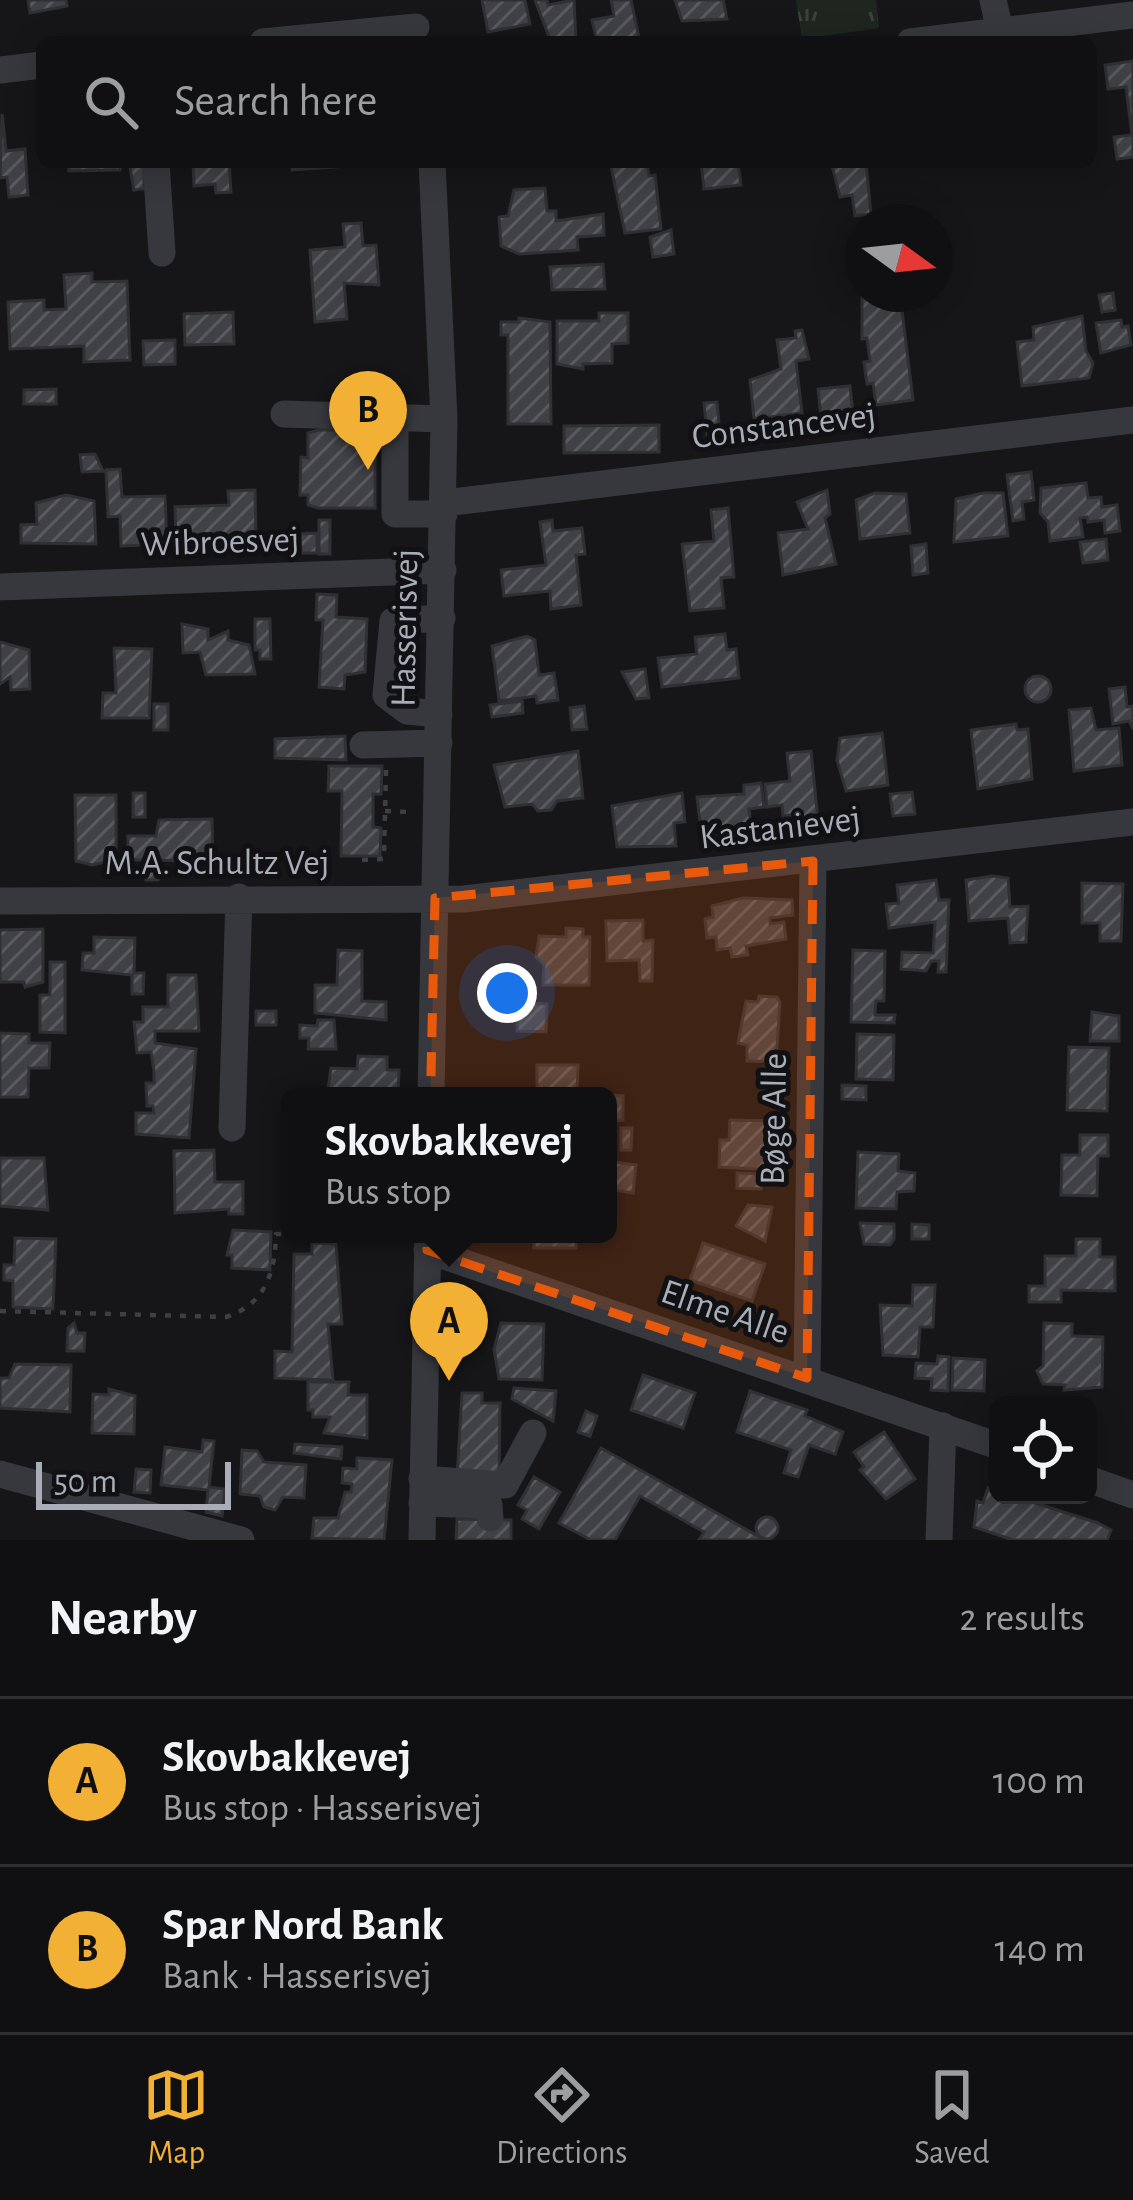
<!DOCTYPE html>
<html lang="en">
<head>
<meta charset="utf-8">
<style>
  body { margin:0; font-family:"Alegreya Sans",sans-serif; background:#19191b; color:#f1f3f6 }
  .controls { position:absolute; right:36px; bottom:36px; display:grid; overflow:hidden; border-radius:18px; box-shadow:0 6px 30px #0003 }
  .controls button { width:108px; height:108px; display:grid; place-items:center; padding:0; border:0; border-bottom:3px solid #303032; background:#101012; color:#f1f3f6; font:60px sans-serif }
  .compass { position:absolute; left:845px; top:204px; width:108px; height:108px; border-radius:50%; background:#101012; box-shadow:0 6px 30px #0003; rotate:105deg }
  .scale { position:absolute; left:36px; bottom:30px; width:195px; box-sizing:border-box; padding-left:12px; border:6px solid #a8adb8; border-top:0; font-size:33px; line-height:42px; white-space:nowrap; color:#a8adb8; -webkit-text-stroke:9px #111113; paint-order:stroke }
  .you { position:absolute; left:507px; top:993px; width:42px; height:42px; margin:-30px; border:9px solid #fff; border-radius:50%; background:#1a73e8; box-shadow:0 0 0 18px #1a73e833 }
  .badge { display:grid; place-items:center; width:78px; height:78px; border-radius:50%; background:#f2b134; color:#111; font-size:39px; font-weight:700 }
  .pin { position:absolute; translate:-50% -99px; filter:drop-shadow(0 3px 6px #0008) }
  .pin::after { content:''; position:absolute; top:63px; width:42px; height:36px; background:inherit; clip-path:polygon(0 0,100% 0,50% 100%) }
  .popup { position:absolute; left:281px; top:1087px; width:336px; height:156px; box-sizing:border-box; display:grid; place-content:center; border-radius:18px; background:#101012; filter:drop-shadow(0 3px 9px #0005); font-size:39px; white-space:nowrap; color:#9c9d9f }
  .popup b { font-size:45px; color:#f1f3f6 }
  .popup::after { content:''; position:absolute; left:50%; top:100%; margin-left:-24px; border:24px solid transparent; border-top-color:#101012 }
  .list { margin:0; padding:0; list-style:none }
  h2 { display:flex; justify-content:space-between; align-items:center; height:156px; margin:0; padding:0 48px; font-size:51px }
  h2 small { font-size:39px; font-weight:400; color:#9c9d9f }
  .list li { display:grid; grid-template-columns:78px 1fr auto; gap:36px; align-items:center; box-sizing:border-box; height:168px; padding:0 48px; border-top:3px solid #303032 }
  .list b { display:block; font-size:45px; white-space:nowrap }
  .list p { margin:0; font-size:39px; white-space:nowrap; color:#9c9d9f }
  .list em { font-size:39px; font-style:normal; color:#9c9d9f }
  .icon { flex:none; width:66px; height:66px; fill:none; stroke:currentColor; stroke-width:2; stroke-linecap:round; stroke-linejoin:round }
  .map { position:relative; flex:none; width:1133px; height:1540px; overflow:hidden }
  .search { position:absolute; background:#101012; box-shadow:0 6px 30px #0003; left:36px; right:36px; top:36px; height:132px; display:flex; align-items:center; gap:30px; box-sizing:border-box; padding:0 42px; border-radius:18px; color:#9c9d9f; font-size:45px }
  .sheet { height:492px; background:#101012 }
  nav { display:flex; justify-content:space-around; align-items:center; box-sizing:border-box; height:168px; border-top:3px solid #303032; background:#101012; font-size:33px; color:#9c9d9f }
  nav a { display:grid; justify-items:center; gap:6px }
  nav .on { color:#f2b134 }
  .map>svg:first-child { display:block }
</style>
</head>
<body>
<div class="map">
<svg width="1133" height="1540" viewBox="0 0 1133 1540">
  <defs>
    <pattern id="grass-tufts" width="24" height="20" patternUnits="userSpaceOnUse" patternTransform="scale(3)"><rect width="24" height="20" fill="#1e261f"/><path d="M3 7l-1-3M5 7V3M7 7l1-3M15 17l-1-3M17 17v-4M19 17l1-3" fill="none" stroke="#3c433d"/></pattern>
    <pattern id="building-hatch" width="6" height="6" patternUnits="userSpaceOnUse" patternTransform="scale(3)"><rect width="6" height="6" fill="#404145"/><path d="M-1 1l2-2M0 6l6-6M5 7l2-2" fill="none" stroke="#595a5e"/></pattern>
  </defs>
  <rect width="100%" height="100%" fill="#161618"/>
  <!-- grass -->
  <path fill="url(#grass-tufts)" d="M796 0H876L879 28 802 39Z"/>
  <!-- building -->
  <path fill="url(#building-hatch)" stroke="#303034" stroke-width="3" d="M28 0H66L67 6 30 13Z
    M482 0H525L530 24 488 32Z
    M535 0H547L548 5 574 0 576 42H551Z
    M611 0H631L639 38 597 42 592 20 614 16Z
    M675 0H723L727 19 682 21Z
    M1133 61V157L1117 159 1114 137 1132 135 1126 87 1108 89 1105 65Z
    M2 114 6 151 25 149 28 195 9 197 7 177 0 178Z
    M68 162H120V170L69 171Z
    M129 162H144V189L134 190Z
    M176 162H229L231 192 216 193 215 184 194 186 193 164Z
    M292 162H363V165L292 170Z
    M610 162H647L649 176 655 175 661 229 625 233Z
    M701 162H738L741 185 704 189Z
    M831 162H866L871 214 855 216 852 195 840 197Z
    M545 188 547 211H556V221L603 214 604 235 577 237 578 250 519 254 501 246 499 217 508 216 514 190Z
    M361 223 363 246 376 245 379 285 344 283 347 319 315 322 310 250 345 247 343 224Z
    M671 230 674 254 653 257 650 237Z
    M603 264 605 289 552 290 550 267Z
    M92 273V282L127 281 130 360 84 362V346L10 349 8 302 44 300V310L66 309 64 275Z
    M1113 293 1115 310 1102 312 1099 295Z
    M862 294H900L913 400 876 405 873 383 867 384 864 362 870 361 867 338 862 339Z
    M233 312 234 344 185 345 184 314Z
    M599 313H628V343L612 344V363L583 364V369L557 364V321H599Z
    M1082 316 1086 351 1093 363 1089 378 1022 386 1017 342 1034 340 1033 327Z
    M519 318 550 322 551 424H508V335H501V322H519Z
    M1121 320 1122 327 1128 326 1131 345 1101 353 1096 323Z
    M802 330 809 359 796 361 802 413 754 419 750 380 781 369 777 340 796 338 795 331Z
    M175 340V364L144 365 143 341Z
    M850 386 853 413 821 417 818 389Z
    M56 389V404H24V390Z
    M717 402 720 434 707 435 704 403Z
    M659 425V452L564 453V426Z
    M319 430H375V508H318L308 505V495H300L301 457 308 458V433Z
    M95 454 103 471 82 472 80 455Z
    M120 469 122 497 165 496 167 544 121 546 120 516 108 517 106 470Z
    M1031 472 1034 500 1022 502 1024 519 1013 521 1007 475Z
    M1086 483 1088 498 1101 497 1102 507 1117 505 1120 531 1105 533 1104 520 1088 522 1087 517 1080 518 1083 537 1050 541 1048 522 1040 513 1041 488Z
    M255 490 256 539H176L175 507 229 505 228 491Z
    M827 490 830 514 825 518 836 564 783 575 778 533 808 529 797 502Z
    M875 493 906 494 910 533 860 539 856 500Z
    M983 493H1003L1008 536 954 542 956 499Z
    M66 495 94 501 96 544 21 543V525L37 524 36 503Z
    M728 508 734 577 721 578 724 608 690 611 682 544 714 541 711 510Z
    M319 520H330V554H319Z
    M552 520 553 531 582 528 585 554 576 555 581 605 551 609 550 591 504 596 501 570 546 565 540 522Z
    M317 533V553H301L300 534Z
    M1106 539 1108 560 1083 563 1080 542Z
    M926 544 928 573 913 575 911 546Z
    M317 594 337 595 336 617 367 619 365 672 345 675 344 689 319 687 323 620H316Z
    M255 619H270L271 659H260V650H255Z
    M182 624 208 629V640L228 631V640L249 645 255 674 206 675 200 652 183 653Z
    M725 634 727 650 736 649 739 678 662 687 658 658 697 654 695 637Z
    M527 636 535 640 539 675 554 673 558 700 537 703 536 696 499 701 492 646Z
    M0 642 29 650 30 689 11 690 10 677 0 684Z
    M114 648 152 649 149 718H102L103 693H116Z
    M645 669 649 698 636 699 622 672Z
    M1025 689a13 13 0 1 1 26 0a13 13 0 1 1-26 0Z
    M1125 687 1127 707 1133 706V729L1129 721 1113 724 1109 689Z
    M522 701 523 713 492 717 490 705Z
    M154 704H168V730H154Z
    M584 706 587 729 572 730 570 708Z
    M1091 708 1096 730 1119 728 1122 765 1074 771 1069 710Z
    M1016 724 1017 730 1028 729 1032 779 978 789 971 730Z
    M882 733 888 785 846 791 837 760 840 738Z
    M345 736 346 760 275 758V739Z
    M578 751 583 798 557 801 551 810 538 811 532 804 505 807 494 765Z
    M811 751 818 820 799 822 798 814 783 816 782 805 767 807 765 784 790 781 787 753Z
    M329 766H382L381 794H373V827L381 828 380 856H341L342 791H328Z
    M761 783 764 807 749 809 752 833 702 840 697 797 744 794V785Z
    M912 792 915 814 893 816 890 794Z
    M133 793H145V817H133Z
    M682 793 685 822 674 823 676 846 617 847 612 806Z
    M75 795H116V860L92 865 76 861Z
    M212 819 213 862 158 860V880H146V860H128V836H156L159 820Z
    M992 876 1008 878 1010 907 1028 906 1026 942 1010 943 1008 918 969 921 966 880Z
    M936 880 939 900H949L946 972H938L939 961H931L926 971 901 969 902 952 933 953 935 922 889 928 886 904 899 903 897 885Z
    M1082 883 1123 884 1121 941H1100V923H1082Z
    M743 898 792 900 793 915 770 918V924L784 922 786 939 746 946 748 955 732 957 730 948 717 950 716 937 707 938 705 919 713 917 712 906Z
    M643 920V941L653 940 652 981H640L639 960 607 961 606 921Z
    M566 928 583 929V937H590L589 985H543L544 965 536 957 539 936 566 937Z
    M43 929V982L25 987 24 982H0V930Z
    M94 937 135 938 134 973H144L143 994H132V975L82 970 83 953H94Z
    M338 950 362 951V1001L386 1002V1020L315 1013V985H337Z
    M853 950 885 951 884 1001H876L875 1015H895L894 1023 851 1022Z
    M50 962H65V1033L40 1032V995H50Z
    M168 975H196L199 1031H155V1043L196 1049 189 1138 136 1134V1113H154L153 1106H147L146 1083H154V1071L151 1052 137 1053 134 1022H143V1007H168Z
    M759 996 777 997 780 1002 776 1062 747 1061V1045L738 1043 746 1001 758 1002Z
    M518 1003 547 1004 546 1032 517 1031Z
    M256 1011H276V1025H256Z
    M1092 1012 1119 1016V1041H1090Z
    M318 1020H334L336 1049H308L309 1038H300V1025L317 1026Z
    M0 1033 29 1034V1043H50L49 1068H29L28 1097H0Z
    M857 1034 894 1035 893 1080 856 1079Z
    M1069 1047 1109 1048 1107 1111 1067 1110Z
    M358 1056 387 1057V1070H399L398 1096H327L331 1068 357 1069Z
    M537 1065H578L577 1096H537Z
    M842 1085 866 1086V1100L842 1099Z
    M595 1094 623 1096V1120L608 1122V1096Z
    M730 1120 772 1121 771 1170 719 1167 720 1140H729Z
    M621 1128H632L631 1150H621Z
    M1080 1135H1108V1156H1098L1097 1196 1061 1195 1062 1155H1080Z
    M214 1150 215 1182H243V1214H229V1209L175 1213 174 1151Z
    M858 1152 899 1154 898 1171 915 1173 914 1191 897 1192 896 1209 856 1208Z
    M0 1158H44L48 1210 0 1206Z
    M608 1161 636 1165 633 1193 608 1189Z
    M737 1173 762 1174 761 1189 737 1188Z
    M748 1205 772 1207 765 1241 736 1226Z
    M860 1223 894 1224V1239L890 1245 864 1244Z
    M912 1224 929 1225V1239H912Z
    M233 1230 271 1232 270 1270 232 1268V1255H227Z
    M534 1234H576V1248H534Z
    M15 1238 56 1239 53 1309 13 1307V1281L4 1280V1265H14Z
    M1076 1239H1100V1257H1115V1291L1061 1290V1302H1029V1286H1045V1256H1076Z
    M312 1243 336 1244 342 1324H328L333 1380 275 1378V1351L292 1352 294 1254H312Z
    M703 1243 765 1264 752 1301 690 1280Z
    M913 1285H935L933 1327H920L918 1357 883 1355 880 1305 912 1306Z
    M74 1323 77 1333H85L84 1351H67L68 1328Z
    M501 1323 544 1324 542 1380 499 1379 494 1349Z
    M1044 1323 1072 1324V1336L1103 1337 1102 1387 1064 1390 1065 1385 1043 1384 1037 1371 1043 1366Z
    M938 1356 949 1357 948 1391 931 1390 932 1379 915 1378 916 1363 937 1364Z
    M953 1358 985 1360 984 1391 952 1390Z
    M15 1364 71 1365 70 1412 0 1408V1378H9Z
    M643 1375 695 1393 683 1428 631 1410Z
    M308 1382H349L348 1395H367V1438L324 1433 330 1417H313V1410H308Z
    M514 1388 556 1391 553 1421 512 1399Z
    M109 1389 135 1396 134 1434 92 1433 93 1394 109 1395Z
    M750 1391 807 1410 805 1416 843 1432 835 1454 809 1445 798 1477 784 1473 791 1450 737 1432Z
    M462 1393H482V1403H500L499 1478 457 1477Z
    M586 1411 597 1416 590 1436 578 1432Z
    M884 1432 915 1479 886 1499 860 1470 864 1467 854 1452Z
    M203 1440 214 1441 209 1487 225 1489 222 1516 206 1512 208 1490 161 1485 165 1447 202 1452Z
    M295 1444 342 1447 341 1459 294 1453Z
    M601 1448 765 1540H699L704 1532 640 1496 615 1540H591L559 1523Z
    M242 1450 257 1451 264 1462 306 1465 304 1498 283 1497 275 1510 264 1507 260 1496 240 1494Z
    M357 1458 392 1460 384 1540 312 1538 314 1518H338L345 1492H351L352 1484 342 1483 343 1468 357 1469Z
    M136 1469 151 1470 150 1493 134 1492Z
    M534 1477 560 1492 539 1529 522 1519 527 1510 518 1505Z
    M988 1488 1098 1523 1111 1530 1107 1540H1013L974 1527 977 1501 983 1503Z
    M756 1528a11 11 0 1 1 22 0a11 11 0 1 1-22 0Z
    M457 1519 511 1520V1540H456Z"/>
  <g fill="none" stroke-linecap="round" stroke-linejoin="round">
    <!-- path -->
    <path stroke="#3d3f44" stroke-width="4.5" stroke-dasharray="6 9" stroke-linecap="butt" d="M385 811 409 812
      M362 860 384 859 386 769
      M0 1311 226 1317C266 1304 275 1272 276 1234L399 1236"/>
    <!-- minor -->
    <path stroke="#37383d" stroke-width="27" d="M993 0 1000 31
      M263 42 416 27
      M910 42 1133 15
      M0 70 42 65
      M156 162 162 253
      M284 414 444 419
      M395 417V514H444
      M444 503 1133 420
      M0 587 443 570
      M439 714 407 711 386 695 393 621 442 618
      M363 745 439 743
      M0 901 464 899 1133 822
      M431 1096 444 419 432 162
      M232 1128 239 897
      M427 1250 998 1446
      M807 1378 813 861
      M0 1474 241 1540
      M422 1479 505 1485 533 1433
      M1088 1479 1133 1495
      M422 1503 489 1505 490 1518
      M422 1540 428 1234
      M939 1540 943 1426"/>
  </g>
  <!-- marked area -->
  <path fill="#e8590c" fill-opacity="0.2" stroke="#e8590c" stroke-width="9" stroke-dasharray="24 15" stroke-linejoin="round" d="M813 861 807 1378 427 1250 435 898Z"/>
  <g text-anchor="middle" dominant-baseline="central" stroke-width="10" stroke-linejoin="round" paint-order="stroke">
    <!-- street labels -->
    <g font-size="36" fill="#a8adb8" stroke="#111113">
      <text transform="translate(784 426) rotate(-7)">Constancevej</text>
      <text transform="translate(220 542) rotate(-2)">Wibroesvej</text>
      <text transform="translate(405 628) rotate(-89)">Hasserisvej</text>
      <text transform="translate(780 828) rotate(-7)">Kastanievej</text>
      <text x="217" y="863">M.A. Schultz Vej</text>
      <text transform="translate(774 1119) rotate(-89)">Bøge Alle</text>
      <text transform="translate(725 1312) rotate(19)">Elme Alle</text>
    </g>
  </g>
</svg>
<div class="controls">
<button><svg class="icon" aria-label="locate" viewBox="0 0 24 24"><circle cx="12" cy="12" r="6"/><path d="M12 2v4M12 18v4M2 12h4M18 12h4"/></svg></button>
</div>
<svg class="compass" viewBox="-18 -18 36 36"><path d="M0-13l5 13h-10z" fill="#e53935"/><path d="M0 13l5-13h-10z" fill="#9c9d9f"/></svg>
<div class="scale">50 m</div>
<div class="you"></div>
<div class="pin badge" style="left:449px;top:1381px">A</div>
<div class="popup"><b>Skovbakkevej</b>Bus stop</div>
<div class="pin badge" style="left:368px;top:470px">B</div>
<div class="search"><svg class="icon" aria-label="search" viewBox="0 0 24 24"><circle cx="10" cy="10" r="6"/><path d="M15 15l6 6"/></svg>Search here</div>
</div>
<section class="sheet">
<h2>Nearby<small>2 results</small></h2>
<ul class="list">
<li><span class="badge">A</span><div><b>Skovbakkevej</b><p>Bus stop · Hasserisvej</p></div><em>100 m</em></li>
<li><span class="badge">B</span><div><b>Spar Nord Bank</b><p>Bank · Hasserisvej</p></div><em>140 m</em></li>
</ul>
</section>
<nav>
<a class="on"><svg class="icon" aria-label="map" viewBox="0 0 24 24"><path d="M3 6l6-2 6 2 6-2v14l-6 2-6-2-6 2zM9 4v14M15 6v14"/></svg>Map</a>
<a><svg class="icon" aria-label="directions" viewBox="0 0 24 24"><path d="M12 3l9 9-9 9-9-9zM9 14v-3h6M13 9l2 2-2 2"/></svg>Directions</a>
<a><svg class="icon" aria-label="saved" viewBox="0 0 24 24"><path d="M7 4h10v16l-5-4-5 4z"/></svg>Saved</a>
</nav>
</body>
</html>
